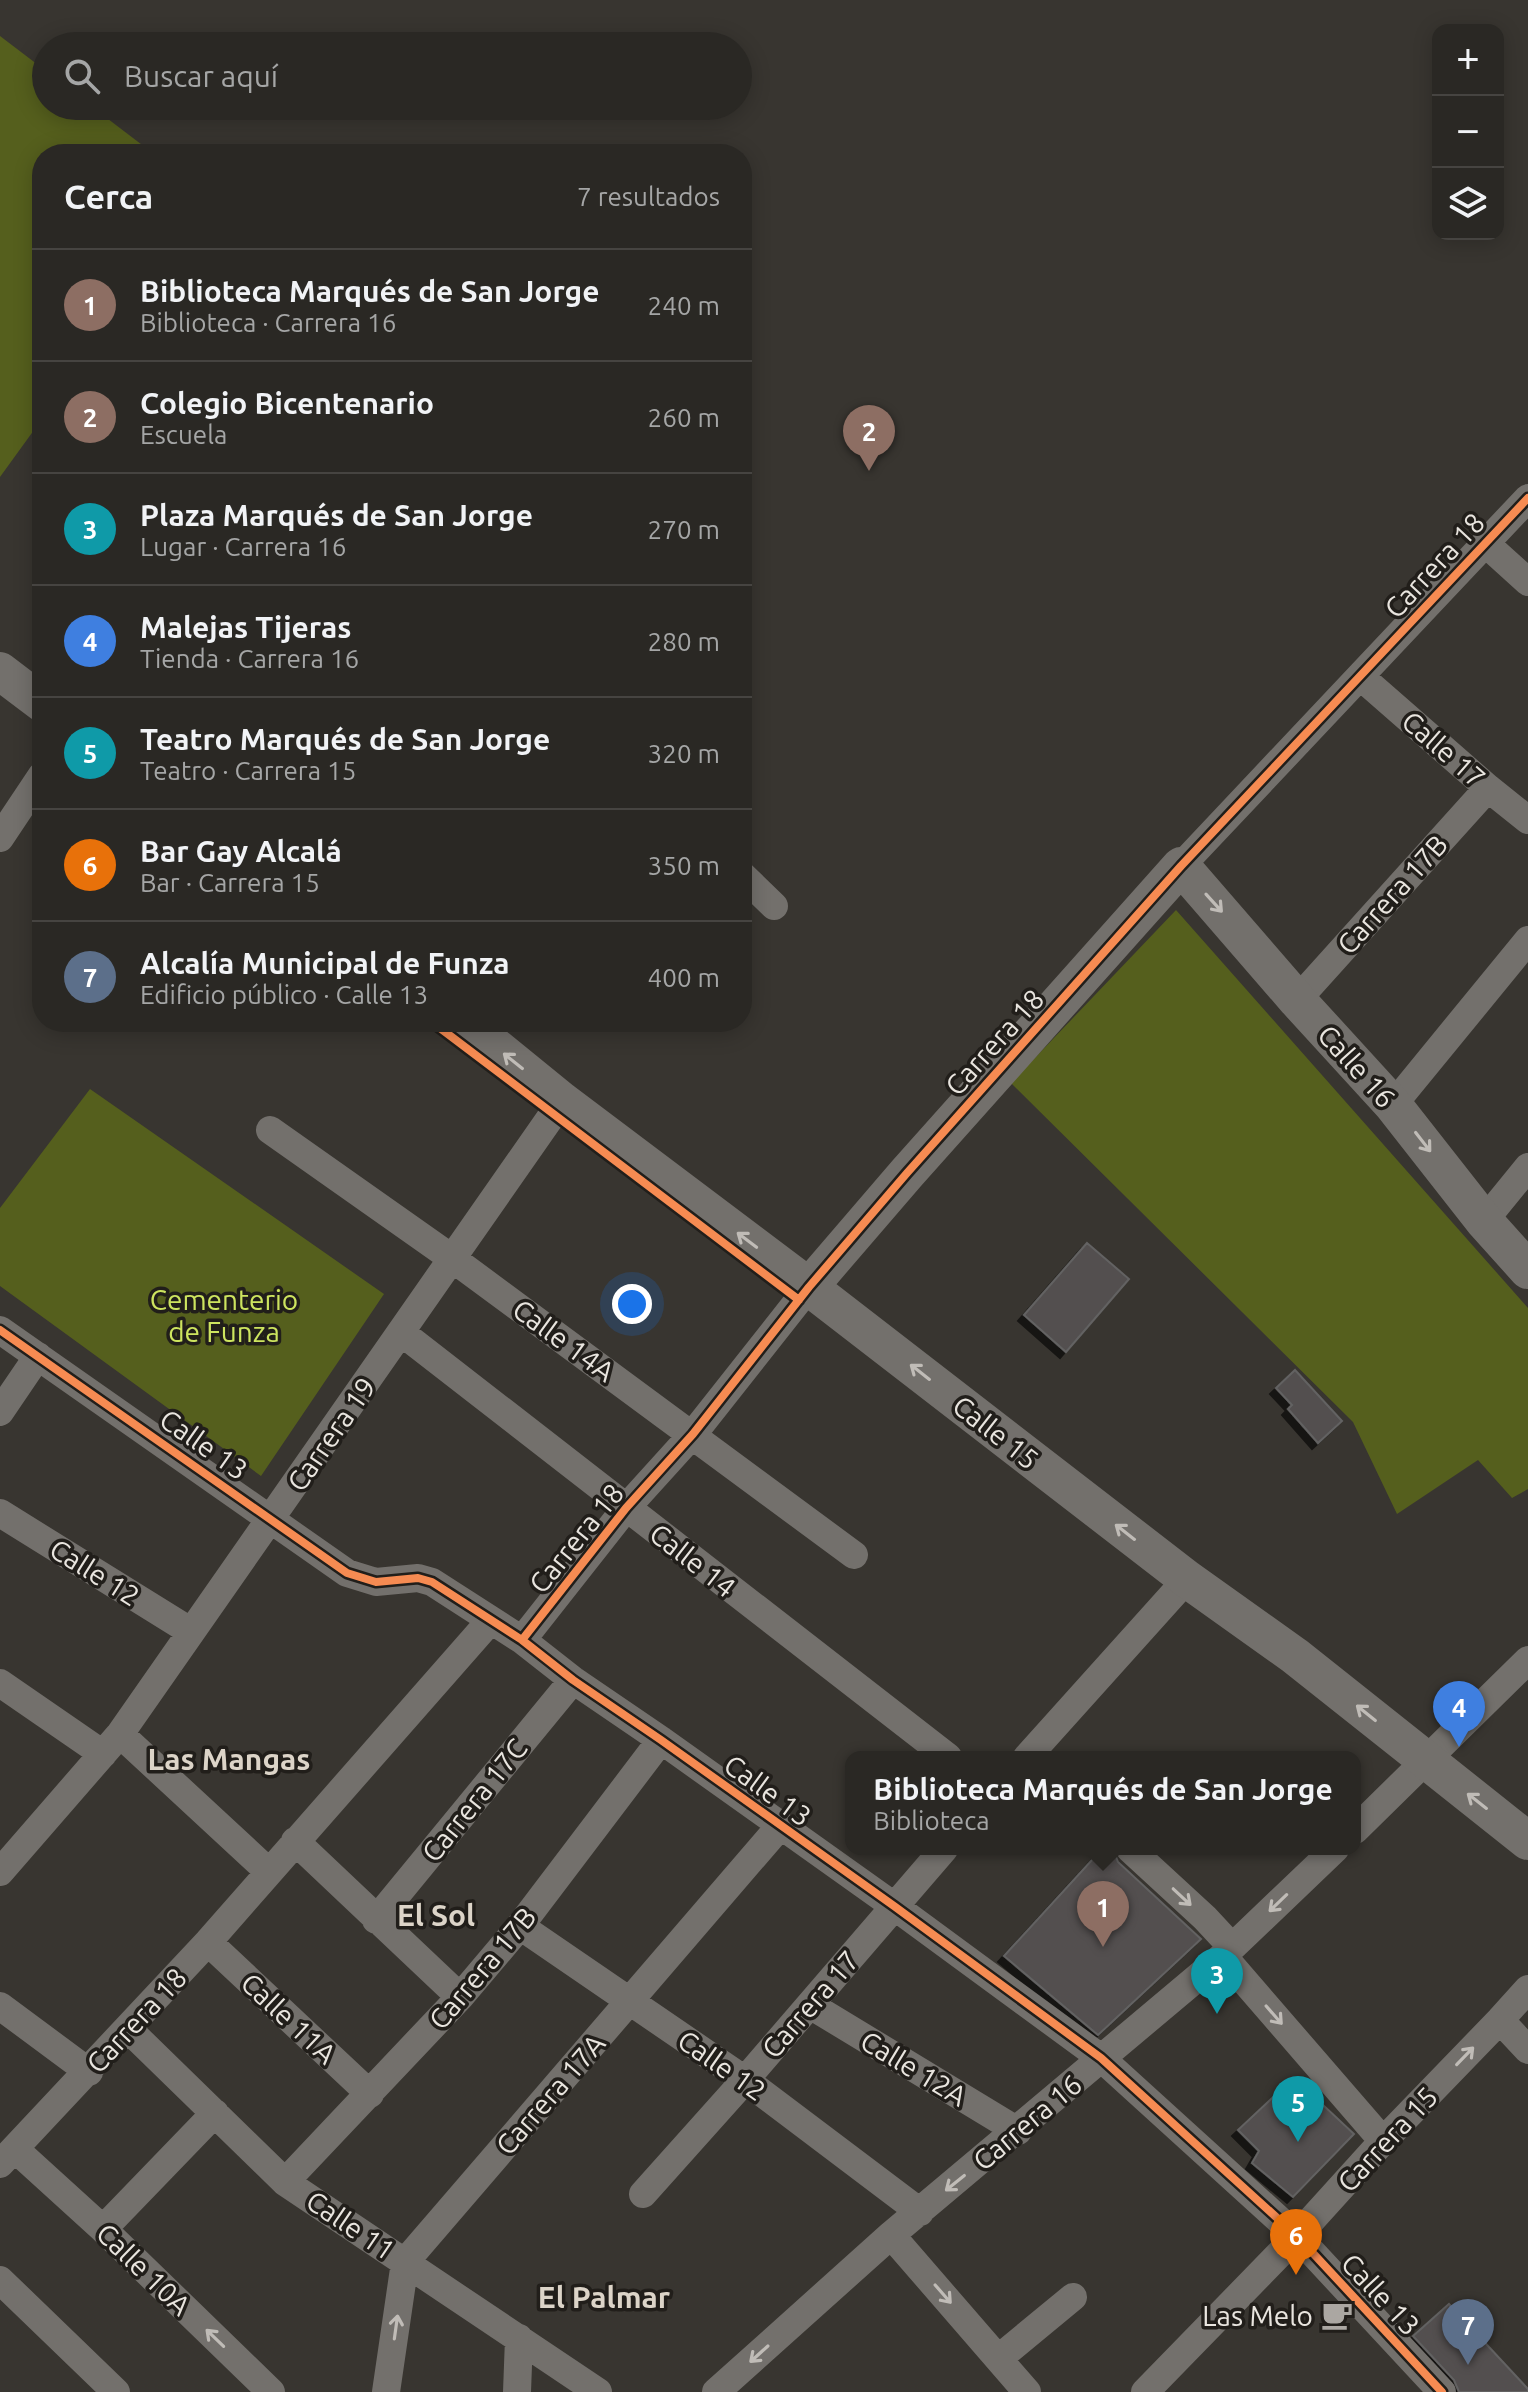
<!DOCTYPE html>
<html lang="es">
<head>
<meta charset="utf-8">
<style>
  body { margin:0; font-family:Ubuntu,sans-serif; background:#363431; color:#f1f3f6 }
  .controls { position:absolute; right:24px; top:24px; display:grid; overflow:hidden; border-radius:16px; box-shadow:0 4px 20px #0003 }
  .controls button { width:72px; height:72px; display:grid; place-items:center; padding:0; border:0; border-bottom:2px solid #464441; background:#2a2824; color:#f1f3f6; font:40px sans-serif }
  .you { position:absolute; left:632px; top:1304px; width:28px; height:28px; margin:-20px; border:6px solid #fff; border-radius:50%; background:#1a73e8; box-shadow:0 0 0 12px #1a73e833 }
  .badge { display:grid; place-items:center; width:52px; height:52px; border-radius:50%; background:#95b2f1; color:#fff; font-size:26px; font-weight:700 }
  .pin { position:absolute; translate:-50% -66px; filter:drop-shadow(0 2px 4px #0008) }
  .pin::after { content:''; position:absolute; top:42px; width:28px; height:24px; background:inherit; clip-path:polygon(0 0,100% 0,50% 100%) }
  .popup { position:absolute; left:845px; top:1751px; width:516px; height:104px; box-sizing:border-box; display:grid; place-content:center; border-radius:16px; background:#2a2824; filter:drop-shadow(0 2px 6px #0005); font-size:26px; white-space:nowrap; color:#a5a6a6 }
  .popup b { font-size:30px; color:#f1f3f6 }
  .popup::after { content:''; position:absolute; left:50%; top:100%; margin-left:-16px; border:16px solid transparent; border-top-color:#2a2824 }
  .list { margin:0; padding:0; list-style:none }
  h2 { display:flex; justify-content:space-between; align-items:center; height:104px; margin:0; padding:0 32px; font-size:34px }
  h2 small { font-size:26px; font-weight:400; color:#a5a6a6 }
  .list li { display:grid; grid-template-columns:52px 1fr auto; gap:24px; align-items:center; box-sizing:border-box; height:112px; padding:0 32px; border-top:2px solid #464441 }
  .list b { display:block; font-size:30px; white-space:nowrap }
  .list p { margin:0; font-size:26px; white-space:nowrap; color:#a5a6a6 }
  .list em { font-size:26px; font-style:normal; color:#a5a6a6 }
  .icon { flex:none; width:44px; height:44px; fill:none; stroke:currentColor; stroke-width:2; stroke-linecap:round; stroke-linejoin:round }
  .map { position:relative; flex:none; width:1528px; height:2392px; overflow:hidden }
  .search { position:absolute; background:#2a2824; box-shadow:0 4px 20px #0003; left:32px; top:32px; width:720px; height:88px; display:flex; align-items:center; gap:20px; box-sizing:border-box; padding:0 28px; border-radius:44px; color:#a5a6a6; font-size:30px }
  .panel { position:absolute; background:#2a2824; box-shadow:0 4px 20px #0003; left:32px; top:144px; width:720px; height:888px; border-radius:32px }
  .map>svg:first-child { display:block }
</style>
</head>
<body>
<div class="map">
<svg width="1528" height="2392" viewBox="0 0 1528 2392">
  <defs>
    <filter id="shadow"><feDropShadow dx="-6" dy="6" stdDeviation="0" flood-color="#0009"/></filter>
  </defs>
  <rect width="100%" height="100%" fill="#383530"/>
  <!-- green -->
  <path fill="#555f1d" d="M0 36 46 71V106H91L154 154H42V419L0 477Z
    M1176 910 1528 1308V1489L1512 1498 1478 1460 1397 1514 1353 1422 1011 1083Z
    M90 1089 384 1294 261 1476 0 1286V1208Z"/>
  <!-- building -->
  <path fill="#525050" stroke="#636262" stroke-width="2" filter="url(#shadow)" d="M1087 1243 1129 1279 1066 1352 1024 1315Z
    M1295 1370 1342 1421 1318 1443 1288 1409 1292 1405 1276 1388Z
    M1102 1849H1113L1118 1862 1201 1939 1098 2035 1004 1956Z
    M1285 2086 1310 2113 1322 2104 1354 2134 1293 2197 1252 2163 1259 2151 1238 2130Z
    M1449 2304 1528 2389V2392H1459L1454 2380 1413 2336Z"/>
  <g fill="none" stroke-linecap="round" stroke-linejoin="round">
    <!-- street -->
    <path stroke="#73706c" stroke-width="28" d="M1485 543 1528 582
      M1361 677 1488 788 1528 820
      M0 838 42 775
      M1181 866 1528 498
      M742 875 774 906
      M1297 1000 1488 788
      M1393 1105 1528 940
      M270 1130 453 1259 854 1555
      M1484 1221 1528 1167
      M0 1330 347 1573 376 1582 418 1578 432 1582 522 1640 573 1680 661 1740 894 1906 1101 2058 1297 2236 1442 2392
      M402 1333 948 1757
      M0 1412 38 1356
      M0 1513 190 1631
      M522 1640 626 1508 693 1434 809 1287
      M0 1683 103 1754
      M120 1734 268 1871
      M1027 1757 1187 1579
      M1355 1830 1528 1660
      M295 1841 460 1997
      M1130 1849 1205 1918 1232 1947
      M0 1872 120 1734 562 1101
      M376 1920 573 1680
      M520 1926 745 2080 920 2212
      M208 1942 370 2094
      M1223 1956 1383 2141
      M810 2005 1018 2131
      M0 2006 89 2072
      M1500 2020 1528 2050
      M128 2029 285 2182 598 2392
      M15 2149 103 2229 271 2392
      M0 2164 208 1942 490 1621
      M285 2182 460 1997 520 1926 661 1740
      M643 2194 745 2080 944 1849
      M103 2229 215 2113
      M891 2235 1027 2392
      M0 2280 116 2392
      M999 2358 1073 2297
      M386 2392 405 2262 780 1826
      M517 2392 519 2338
      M716 2392 891 2235 1223 1956 1335 1849
      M1145 2392 1297 2236 1383 2141 1500 2020 1528 1989"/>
    <!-- secondary -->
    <path stroke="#73706c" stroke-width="38" d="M0 671 42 703
      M465 1022 562 1101 809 1287 1187 1579 1295 1656 1528 1841
      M809 1287 907 1173 1181 866 1297 1000 1393 1105 1484 1221 1528 1270"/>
    <defs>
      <path id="cycleway" d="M432 1022 799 1300
        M0 1330 347 1573 376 1582 418 1578 432 1582 522 1640 573 1680 661 1740 894 1906 1101 2058 1297 2236 1442 2392
        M522 1640 626 1508 693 1434 809 1287 907 1173 1181 866 1528 498"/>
    </defs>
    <!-- cycleway casing -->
    <use href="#cycleway" stroke="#211e1a" stroke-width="13"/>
    <!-- cycleway -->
    <use href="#cycleway" stroke="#f68b52" stroke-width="8"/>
  </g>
  <!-- one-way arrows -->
  <defs><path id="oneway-shaft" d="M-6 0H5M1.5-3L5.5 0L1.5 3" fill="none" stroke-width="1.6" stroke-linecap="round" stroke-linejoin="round" transform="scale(2)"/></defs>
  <g stroke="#c0bcb7">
    <use href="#oneway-shaft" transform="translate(1214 903) rotate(48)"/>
    <use href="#oneway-shaft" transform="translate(513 1061) rotate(-141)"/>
    <use href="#oneway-shaft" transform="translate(1423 1142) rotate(52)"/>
    <use href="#oneway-shaft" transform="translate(747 1240) rotate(-143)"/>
    <use href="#oneway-shaft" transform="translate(920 1372) rotate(-142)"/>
    <use href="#oneway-shaft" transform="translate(1125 1532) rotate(-142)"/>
    <use href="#oneway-shaft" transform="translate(1366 1713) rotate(-141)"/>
    <use href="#oneway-shaft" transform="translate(1477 1801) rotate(-142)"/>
    <use href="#oneway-shaft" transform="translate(1182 1897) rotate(43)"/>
    <use href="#oneway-shaft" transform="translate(1278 1903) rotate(136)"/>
    <use href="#oneway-shaft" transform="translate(1274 2015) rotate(49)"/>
    <use href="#oneway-shaft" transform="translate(1465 2056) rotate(-46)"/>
    <use href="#oneway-shaft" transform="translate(955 2183) rotate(141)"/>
    <use href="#oneway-shaft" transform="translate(943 2294) rotate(49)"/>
    <use href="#oneway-shaft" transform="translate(396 2327) rotate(-82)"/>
    <use href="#oneway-shaft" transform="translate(215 2338) rotate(-136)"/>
    <use href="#oneway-shaft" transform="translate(759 2354) rotate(138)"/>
  </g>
  <!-- icons -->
  <defs>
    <symbol id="cafe-bare" viewBox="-9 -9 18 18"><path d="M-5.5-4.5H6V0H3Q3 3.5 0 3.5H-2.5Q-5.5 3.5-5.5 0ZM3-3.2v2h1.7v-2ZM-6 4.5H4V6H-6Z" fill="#aba7a2" stroke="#211e1a" stroke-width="2.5" paint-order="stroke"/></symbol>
  </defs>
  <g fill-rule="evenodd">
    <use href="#cafe-bare" x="1315" y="2293" width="44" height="44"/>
  </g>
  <g text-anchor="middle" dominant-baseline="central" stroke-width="7" stroke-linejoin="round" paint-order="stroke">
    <!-- street labels -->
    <g font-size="28" fill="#e9e5df" stroke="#211e1a">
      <text transform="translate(1434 565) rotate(-47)">Carrera 18</text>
      <text transform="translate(1444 749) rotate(41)">Calle 17</text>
      <text transform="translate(1392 894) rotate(-48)">Carrera 17B</text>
      <text transform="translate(994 1042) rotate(-48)">Carrera 18</text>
      <text transform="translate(1357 1066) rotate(48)">Calle 16</text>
      <text transform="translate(564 1340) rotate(36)">Calle 14A</text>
      <text transform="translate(996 1432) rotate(38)">Calle 15</text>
      <text transform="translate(331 1434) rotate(-55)">Carrera 19</text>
      <text transform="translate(204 1444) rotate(35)">Calle 13</text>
      <text transform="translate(576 1538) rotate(-51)">Carrera 18</text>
      <text transform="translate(693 1560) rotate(38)">Calle 14</text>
      <text transform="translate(95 1572) rotate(32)">Calle 12</text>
      <text transform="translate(768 1790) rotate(36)">Calle 13</text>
      <text transform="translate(474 1800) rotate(-51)">Carrera 17C</text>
      <text transform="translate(482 1968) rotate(-50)">Carrera 17B</text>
      <text transform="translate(810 2004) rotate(-49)">Carrera 17</text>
      <text transform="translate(289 2018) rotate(43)">Calle 11A</text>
      <text transform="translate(136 2020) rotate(-47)">Carrera 18</text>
      <text transform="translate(722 2065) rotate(35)">Calle 12</text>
      <text transform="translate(914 2068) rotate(31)">Calle 12A</text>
      <text transform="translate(550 2094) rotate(-49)">Carrera 17A</text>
      <text transform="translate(1027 2122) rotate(-40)">Carrera 16</text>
      <text transform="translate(1387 2139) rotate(-47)">Carrera 15</text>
      <text transform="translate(351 2225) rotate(34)">Calle 11</text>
      <text transform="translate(144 2269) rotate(44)">Calle 10A</text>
      <text transform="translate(1381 2294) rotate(47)">Calle 13</text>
    </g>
    <!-- park labels -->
    <g font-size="28" fill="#cde45f" stroke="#211e1a">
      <text x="224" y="1299">Cementerio<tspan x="224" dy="32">de Funza</tspan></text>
    </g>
    <!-- poi labels -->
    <g font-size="28" fill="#e9e5df" stroke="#211e1a" text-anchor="end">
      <text x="1313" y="2315">Las Melo</text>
    </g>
    <!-- neighbourhood labels -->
    <g font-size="30" font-weight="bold" fill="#dcd4c8" stroke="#211e1a">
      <text x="229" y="1759">Las Mangas</text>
      <text x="436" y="1915">El Sol</text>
      <text x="604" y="2297">El Palmar</text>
    </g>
  </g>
</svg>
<div class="controls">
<button>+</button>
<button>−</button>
<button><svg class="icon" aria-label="layers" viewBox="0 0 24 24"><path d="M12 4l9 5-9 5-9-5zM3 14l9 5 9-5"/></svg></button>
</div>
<div class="you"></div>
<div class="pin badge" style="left:1103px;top:1947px;background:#8d6e63">1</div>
<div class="popup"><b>Biblioteca Marqués de San Jorge</b>Biblioteca</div>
<div class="pin badge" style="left:869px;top:471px;background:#8d6e63">2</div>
<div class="pin badge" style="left:1217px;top:2014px;background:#0f9aa8">3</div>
<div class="pin badge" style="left:1459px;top:1747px;background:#3f7fe0">4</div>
<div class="pin badge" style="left:1298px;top:2142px;background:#0f9aa8">5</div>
<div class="pin badge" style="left:1296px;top:2275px;background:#e8710a">6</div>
<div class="pin badge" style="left:1468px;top:2365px;background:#5c6f8a">7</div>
<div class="search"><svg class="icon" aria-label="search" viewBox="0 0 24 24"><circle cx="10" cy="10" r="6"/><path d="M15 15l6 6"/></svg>Buscar aquí</div>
<section class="panel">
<h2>Cerca<small>7 resultados</small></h2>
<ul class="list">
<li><span class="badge" style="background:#8d6e63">1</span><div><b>Biblioteca Marqués de San Jorge</b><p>Biblioteca · Carrera 16</p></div><em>240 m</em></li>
<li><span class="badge" style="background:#8d6e63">2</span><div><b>Colegio Bicentenario</b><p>Escuela</p></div><em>260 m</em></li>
<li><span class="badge" style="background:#0f9aa8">3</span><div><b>Plaza Marqués de San Jorge</b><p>Lugar · Carrera 16</p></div><em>270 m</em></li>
<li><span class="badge" style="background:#3f7fe0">4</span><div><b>Malejas Tijeras</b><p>Tienda · Carrera 16</p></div><em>280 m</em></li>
<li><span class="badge" style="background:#0f9aa8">5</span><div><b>Teatro Marqués de San Jorge</b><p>Teatro · Carrera 15</p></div><em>320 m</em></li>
<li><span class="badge" style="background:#e8710a">6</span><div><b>Bar Gay Alcalá</b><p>Bar · Carrera 15</p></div><em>350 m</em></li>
<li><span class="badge" style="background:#5c6f8a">7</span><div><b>Alcalía Municipal de Funza</b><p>Edificio público · Calle 13</p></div><em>400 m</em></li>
</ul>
</section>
</div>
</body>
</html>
